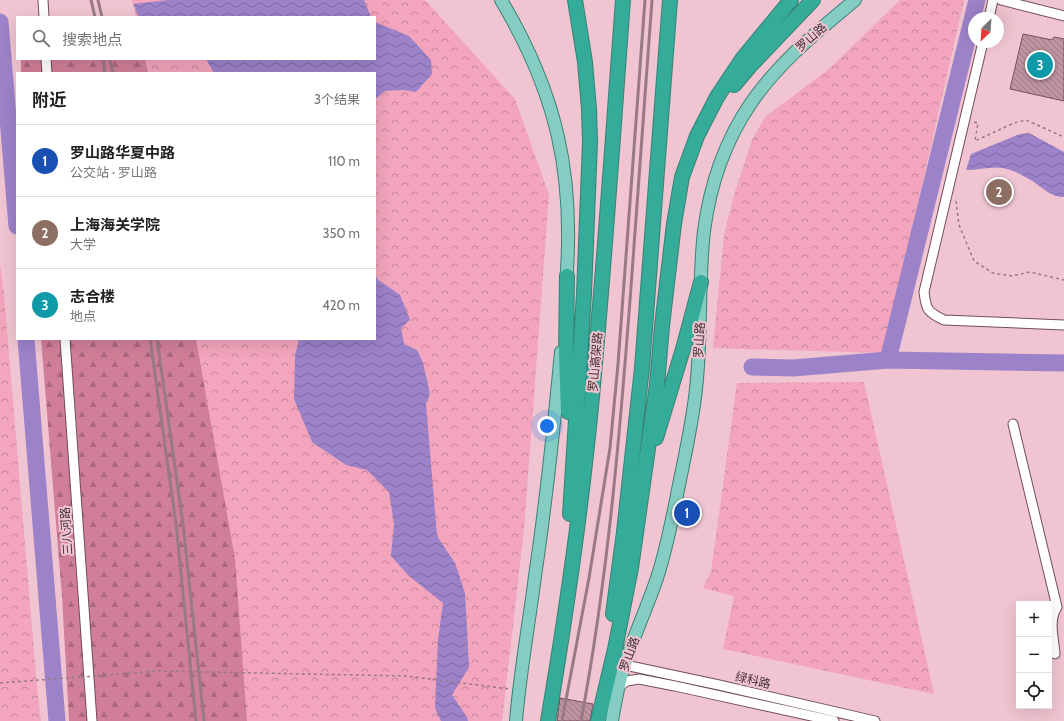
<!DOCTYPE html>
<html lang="zh">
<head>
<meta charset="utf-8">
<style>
  body { margin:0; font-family:Cabin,"Noto Sans SC",sans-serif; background:#f2f2f2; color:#202124 }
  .controls { position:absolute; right:12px; bottom:12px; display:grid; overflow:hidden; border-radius:0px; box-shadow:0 4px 16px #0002 }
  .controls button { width:36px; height:36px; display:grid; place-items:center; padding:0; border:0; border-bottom:1px solid #e0e0e0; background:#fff; color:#202124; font:20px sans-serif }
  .compass { position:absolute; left:968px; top:12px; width:36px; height:36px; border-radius:50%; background:#fff; box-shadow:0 4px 16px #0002; rotate:205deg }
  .you { position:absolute; left:547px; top:426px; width:14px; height:14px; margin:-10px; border:3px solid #fff; border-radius:50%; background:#1a73e8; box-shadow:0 0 0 6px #1a73e833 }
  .badge { display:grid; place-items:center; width:26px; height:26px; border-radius:50%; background:#2563eb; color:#fff; font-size:13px; font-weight:700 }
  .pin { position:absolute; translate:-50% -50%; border:2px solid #fff; box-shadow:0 1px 4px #0006 }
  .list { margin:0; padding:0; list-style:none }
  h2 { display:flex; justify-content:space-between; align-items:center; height:52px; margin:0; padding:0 16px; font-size:17px }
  h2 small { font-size:13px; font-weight:400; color:#757577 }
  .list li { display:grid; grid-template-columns:26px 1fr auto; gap:12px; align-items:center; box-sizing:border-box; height:72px; padding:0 16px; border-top:1px solid #e0e0e0 }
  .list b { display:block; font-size:15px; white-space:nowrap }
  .list p { margin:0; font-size:13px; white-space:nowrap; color:#757577 }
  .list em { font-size:13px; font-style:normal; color:#757577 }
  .icon { flex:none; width:22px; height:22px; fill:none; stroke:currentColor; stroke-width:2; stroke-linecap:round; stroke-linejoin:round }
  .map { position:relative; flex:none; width:1064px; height:721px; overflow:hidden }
  .search { position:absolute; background:#fff; box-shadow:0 4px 16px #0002; left:16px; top:16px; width:360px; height:44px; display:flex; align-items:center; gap:10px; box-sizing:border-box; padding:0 14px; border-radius:0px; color:#757577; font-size:15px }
  .panel { position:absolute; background:#fff; box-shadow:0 4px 16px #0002; left:16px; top:72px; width:360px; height:268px; border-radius:0px }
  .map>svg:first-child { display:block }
</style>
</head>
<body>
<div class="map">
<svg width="1064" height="721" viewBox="0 0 1064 721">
  <defs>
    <pattern id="forest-firs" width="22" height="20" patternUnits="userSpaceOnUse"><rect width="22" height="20" fill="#d17f98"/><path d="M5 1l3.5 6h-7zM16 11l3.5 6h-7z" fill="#ab687d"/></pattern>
    <pattern id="park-crowns" width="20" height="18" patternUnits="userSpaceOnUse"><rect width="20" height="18" fill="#f2a5bc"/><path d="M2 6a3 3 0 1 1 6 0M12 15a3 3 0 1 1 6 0" fill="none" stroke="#c6879a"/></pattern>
    <pattern id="water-waves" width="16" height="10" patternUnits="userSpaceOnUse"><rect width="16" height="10" fill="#9c82c9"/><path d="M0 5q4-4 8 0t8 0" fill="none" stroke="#816ba4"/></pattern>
    <pattern id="building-back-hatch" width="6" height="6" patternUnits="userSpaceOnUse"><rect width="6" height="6" fill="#be94a0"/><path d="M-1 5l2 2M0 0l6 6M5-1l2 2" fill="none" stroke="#9c7983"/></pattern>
  </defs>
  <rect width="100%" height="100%" fill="#f0c4d0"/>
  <!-- forest -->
  <path fill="url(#forest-firs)" d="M21 59H206L214 73H21Z
    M41 339H248L299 721H69L62 597Z"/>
  <!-- park -->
  <path fill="url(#park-crowns)" d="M132 0H425L515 99 549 195 524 530 502 721H247L235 559 196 339H375V73H148L145 59H375V17H136Z
    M900 0H964L884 353 713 348 724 235 734 195 752 140 765 117 829 69Z
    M0 264 4 294 37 687 41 721H0Z
    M864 382 934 694 723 649 734 596 703 588 711 572 737 383Z"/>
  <!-- water -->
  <path fill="url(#water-waves)" d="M169 0H364L371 17H139L133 4Z
    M375 22 409 36 431 60 432 74 416 92 404 90 385 91 375 99V73H214L206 59H375Z
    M1029 133 1064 152V197C1051 197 1044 189 1034 182 1025 177 1014 170 1003 168 992 166 978 170 966 170L971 154 1020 134Z
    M375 272 377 279 400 295 410 320 401 328 404 344 417 350 423 363 430 394 426 404 437 536 455 563 465 593 469 667 452 695 467 717 468 721H441L435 708 438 639 443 603 409 576 391 556 394 524 389 492 367 470 346 465 312 442 294 399 295 356 299 339H375Z"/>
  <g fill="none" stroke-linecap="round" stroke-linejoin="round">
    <!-- river -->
    <path stroke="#9c82c9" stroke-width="17" d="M0 22 17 226
      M26 339 57 721
      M888 360 977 0
      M752 367 793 368 888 360 1064 363"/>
  </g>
  <!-- building -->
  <path fill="url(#building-back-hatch)" stroke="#75505a" d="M1023 34 1052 40 1054 37 1064 39V101L1010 89Z
    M560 698 593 704 590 721H557Z"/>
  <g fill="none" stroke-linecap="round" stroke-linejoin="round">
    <defs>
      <path id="minor" d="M43 0 44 17
        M1001 0 1064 16
        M989 18 993 0
        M983 42 924 292C926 309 927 312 944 320L1064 325
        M46 59 47 73
        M65 339 92 721
        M1013 424 1057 607C1048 621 1054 638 1055 654
        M625 665 719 685 875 721
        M618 687 627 681 639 679 675 686 834 721"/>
      <path id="major" d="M501 0C557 94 575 175 566 284
        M516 721C520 672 529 624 535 576 546 502 554 427 561 352
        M612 721C615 703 618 685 624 667 633 637 647 608 657 578 668 545 674 509 681 475 687 446 693 418 696 389 702 337 698 283 704 231 710 185 725 141 751 103 779 62 817 32 855 0"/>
      <path id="highway" d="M734 85 750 66 813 0
        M567 276 566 355 568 412
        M656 438 683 349 701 282
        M570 514 584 294 590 142 589 109 585 62 575 0
        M613 614 624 532 642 368 670 0
        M548 721C568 603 585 483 595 363 606 242 614 121 623 0
        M598 721 615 649 631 568 657 385 662 326 674 224 682 177 697 136 717 97 743 58 791 0"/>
    </defs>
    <!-- minor casing -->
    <use href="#minor" stroke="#734e59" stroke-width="11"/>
    <!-- major casing -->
    <use href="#major" stroke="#398176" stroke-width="14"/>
    <!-- highway casing -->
    <use href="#highway" stroke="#398176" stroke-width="16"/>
    <!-- path -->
    <path stroke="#987a82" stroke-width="1.5" stroke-dasharray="3 3" stroke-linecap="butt" d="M974 122 978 123 975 141 1014 123 1026 120 1064 137
      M956 201 959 225 974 261 993 273 1012 276 1030 272 1064 280
      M98 676 159 671 406 676 509 689
      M0 683 80 677"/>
    <!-- minor -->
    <use href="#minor" stroke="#fff" stroke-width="9"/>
    <!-- major -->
    <use href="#major" stroke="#85cdc2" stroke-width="12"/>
    <!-- highway -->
    <use href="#highway" stroke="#34ac99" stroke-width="14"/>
    <!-- rail -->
    <path stroke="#997a83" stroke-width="3" d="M91 0 95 17
      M98 0 102 17
      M103 59 105 73
      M110 59 113 73
      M150 339 176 524 196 721
      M157 339 183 524 204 721
      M562 721 589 578 610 448 618 364 645 0
      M581 721C608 577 620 433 631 287 638 191 645 96 652 0"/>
    <!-- path-bridge -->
    <path stroke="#987a82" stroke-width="1.5" stroke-dasharray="3 3" stroke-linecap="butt" d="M81 677 97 676"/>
  </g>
  <g text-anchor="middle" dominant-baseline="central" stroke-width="4" stroke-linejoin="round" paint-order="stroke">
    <!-- street labels -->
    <g font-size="12" fill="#413035" stroke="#f0c4d0">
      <text transform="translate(811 37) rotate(-41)">罗山路</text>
      <text transform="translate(699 340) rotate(-87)">罗山路</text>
      <text transform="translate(595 362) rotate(-85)">罗山高架路</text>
      <text transform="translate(66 531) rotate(-94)">三八河路</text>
      <text transform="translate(629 654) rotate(-70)">罗山路</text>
      <text transform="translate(753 680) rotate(13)">绿科路</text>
    </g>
  </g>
</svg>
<div class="controls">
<button>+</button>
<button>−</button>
<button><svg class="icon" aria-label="locate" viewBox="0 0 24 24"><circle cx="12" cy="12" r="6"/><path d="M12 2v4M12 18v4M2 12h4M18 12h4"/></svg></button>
</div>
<svg class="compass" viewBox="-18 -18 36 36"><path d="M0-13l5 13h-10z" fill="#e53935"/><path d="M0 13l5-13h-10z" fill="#757577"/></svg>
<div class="you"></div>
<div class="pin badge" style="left:687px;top:513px;background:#1a4fb4">1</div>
<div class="pin badge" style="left:999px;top:192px;background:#8d6e63">2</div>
<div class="pin badge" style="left:1040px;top:65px;background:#0f9aa8">3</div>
<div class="search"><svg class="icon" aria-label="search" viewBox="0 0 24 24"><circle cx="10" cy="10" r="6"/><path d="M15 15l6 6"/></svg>搜索地点</div>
<section class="panel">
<h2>附近<small>3个结果</small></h2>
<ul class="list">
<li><span class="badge" style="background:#1a4fb4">1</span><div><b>罗山路华夏中路</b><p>公交站 · 罗山路</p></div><em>110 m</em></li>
<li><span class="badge" style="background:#8d6e63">2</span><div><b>上海海关学院</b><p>大学</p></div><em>350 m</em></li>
<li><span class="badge" style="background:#0f9aa8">3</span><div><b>志合楼</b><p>地点</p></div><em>420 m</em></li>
</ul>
</section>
</div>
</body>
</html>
